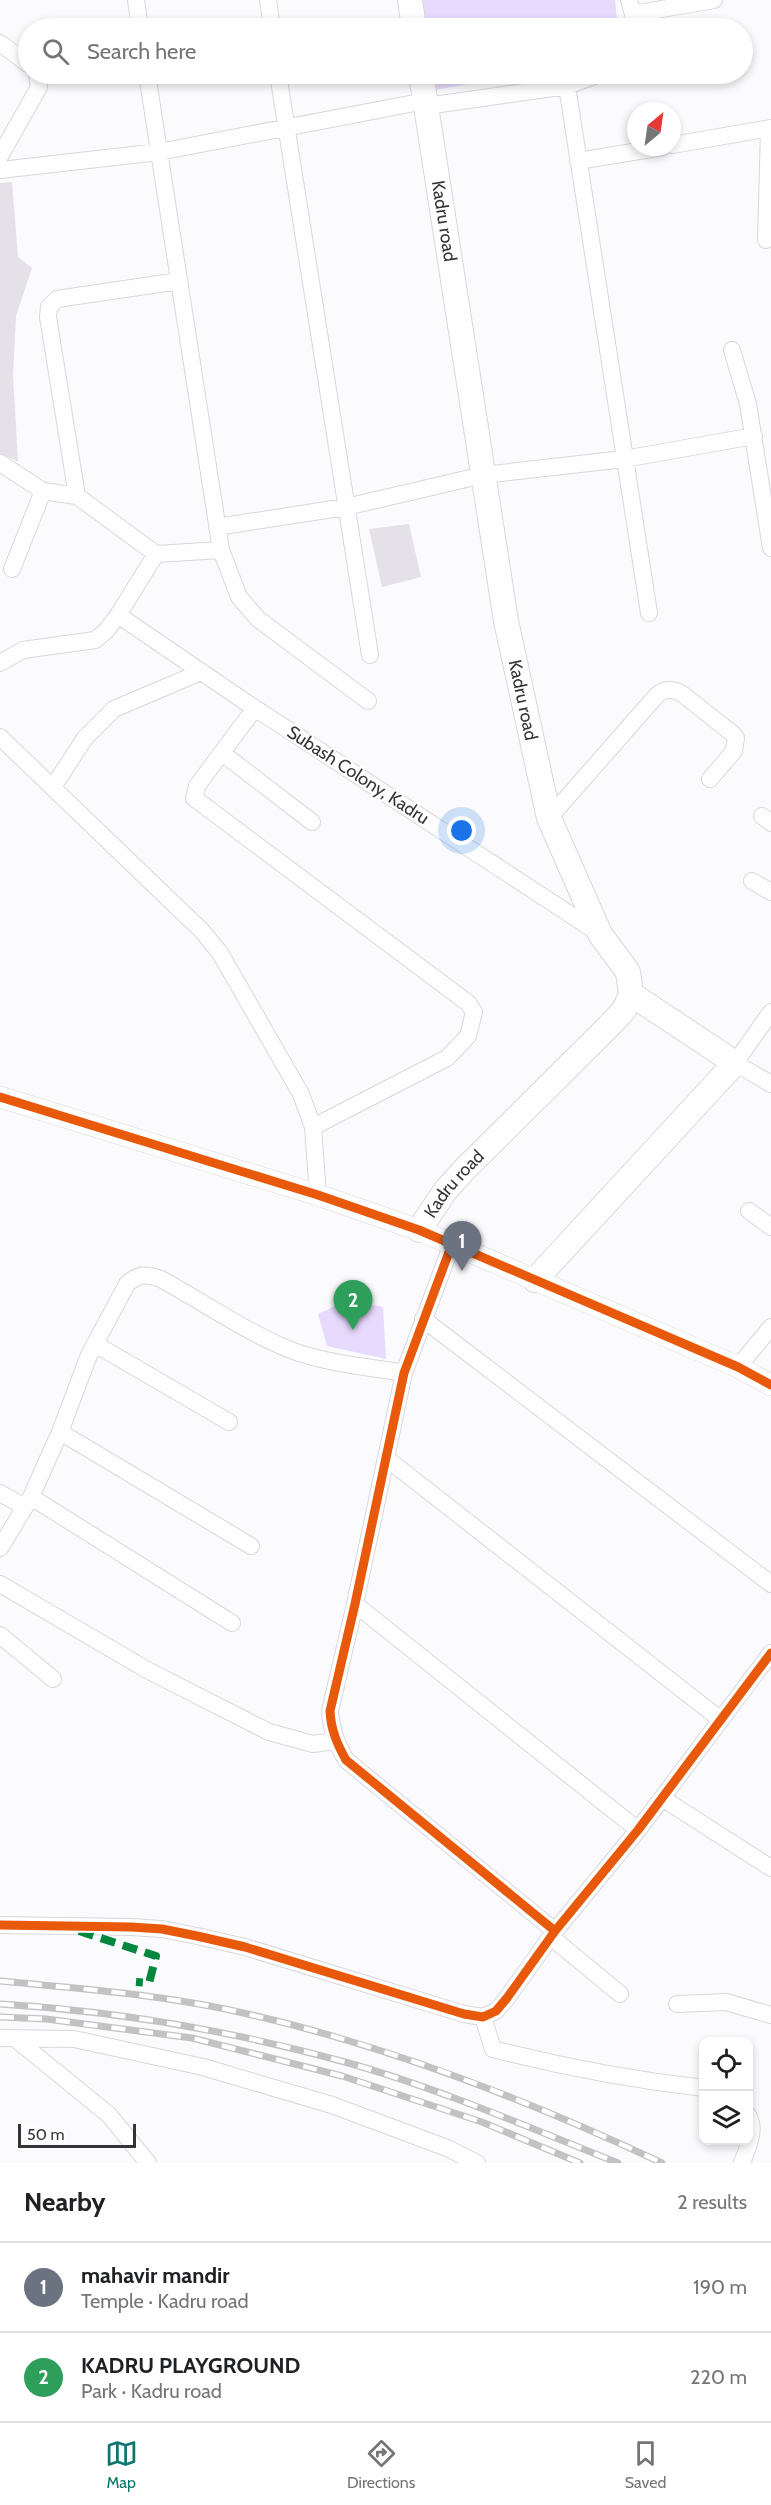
<!DOCTYPE html>
<html lang="en">
<head>
<meta charset="utf-8">
<style>
  body { margin:0; font-family:Cabin,sans-serif; background:#f6f6f6; color:#202124 }
  .controls { position:absolute; right:18px; bottom:18px; display:grid; overflow:hidden; border-radius:12px; box-shadow:0 3px 9px #0003 }
  .controls button { width:54px; height:54px; display:grid; place-items:center; padding:0; border:0; border-bottom:2px solid #e0e0e0; background:#fff; color:#202124; font:30px sans-serif }
  .compass { position:absolute; left:627px; top:102px; width:54px; height:54px; border-radius:50%; background:#fff; box-shadow:0 3px 9px #0003; rotate:29deg }
  .scale { position:absolute; left:18px; bottom:15px; width:118px; box-sizing:border-box; padding-left:6px; border:3px solid #353337; border-top:0; font-size:16px; line-height:21px; white-space:nowrap; color:#353337; -webkit-text-stroke:4px #fff; paint-order:stroke }
  .you { position:absolute; left:462px; top:831px; width:21px; height:21px; margin:-15px; border:4px solid #fff; border-radius:50%; background:#1a73e8; box-shadow:0 0 0 9px #1a73e833 }
  .badge { display:grid; place-items:center; width:39px; height:39px; border-radius:50%; background:#0f766e; color:#fff; font-size:20px; font-weight:700 }
  .pin { position:absolute; translate:-50% -50px; filter:drop-shadow(0 2px 3px #0008) }
  .pin::after { content:''; position:absolute; top:32px; width:21px; height:18px; background:inherit; clip-path:polygon(0 0,100% 0,50% 100%) }
  .list { margin:0; padding:0; list-style:none }
  h2 { display:flex; justify-content:space-between; align-items:center; height:78px; margin:0; padding:0 24px; font-size:26px }
  h2 small { font-size:20px; font-weight:400; color:#757577 }
  .list li { display:grid; grid-template-columns:39px 1fr auto; gap:18px; align-items:center; box-sizing:border-box; height:90px; padding:0 24px; border-top:2px solid #e0e0e0 }
  .list b { display:block; font-size:22px; white-space:nowrap }
  .list p { margin:0; font-size:20px; white-space:nowrap; color:#757577 }
  .list em { font-size:20px; font-style:normal; color:#757577 }
  .icon { flex:none; width:33px; height:33px; fill:none; stroke:currentColor; stroke-width:2; stroke-linecap:round; stroke-linejoin:round }
  .map { position:relative; flex:none; width:771px; height:2163px; overflow:hidden }
  .search { position:absolute; background:#fff; box-shadow:0 3px 9px #0003; left:18px; right:18px; top:18px; height:66px; display:flex; align-items:center; gap:15px; box-sizing:border-box; padding:0 21px; border-radius:33px; color:#757577; font-size:22px }
  .sheet { height:258px; background:#fff }
  nav { display:flex; justify-content:space-around; align-items:center; box-sizing:border-box; height:84px; border-top:2px solid #e0e0e0; background:#fff; font-size:16px; color:#757577 }
  nav a { display:grid; justify-items:center; gap:3px }
  nav .on { color:#0f766e }
  .map>svg:first-child { display:block }
</style>
</head>
<body>
<div class="map">
<svg width="771" height="2163" viewBox="0 0 771 2163">
  <rect width="100%" height="100%" fill="#fbfafc"/>
  <!-- green -->
  <path fill="#e8dafd" d="M421 0H615L618 28H426Z
    M433 74H523L435 90Z
    M347 1300 383 1307 386 1359 327 1346 318 1314Z"/>
  <!-- building -->
  <path fill="#e4e1e8" d="M12 182 18 257 32 268 16 316 13 375 18 462 0 453V183Z
    M409 524 421 577 382 587 369 529Z"/>
  <g fill="none" stroke-linecap="round" stroke-linejoin="round">
    <defs>
      <path id="minor" d="M136 0 140 28
        M268 0 272 28
        M629 0 633 14 632 28
        M633 14 714 0
        M0 43 28 64
        M278 74 370 655
        M567 86 649 613
        M426 106 567 86 600 74
        M672 145 771 128
        M0 156 39 87 37 74
        M578 161 663 147
        M0 170 159 152 425 101
        M766 240 769 129
        M732 350 748 404 771 548
        M0 463 43 491 77 496 156 554 221 550 147 74
        M77 496 48 317 49 307 57 299 179 281
        M217 527 346 507 483 475 624 459 754 436
        M221 550 239 597 258 619 368 701
        M12 569 43 491
        M118 615 247 703 600 934
        M0 663 23 650 95 640 106 631 118 615 156 554
        M255 708 197 786 194 798 468 1003 474 1012 468 1036 447 1058 313 1127
        M0 737 202 931 220 953 301 1094 313 1127 318 1195
        M222 753 312 822
        M53 787 85 738 114 709 201 672
        M762 816 771 823
        M549 818 657 695C666 688 671 689 681 693L733 734 736 738 734 751 710 779
        M752 881 771 892
        M771 1012 735 1063 771 1084
        M749 1211 771 1227
        M452 1244 404 1373 355 1604 330 1711C331 1730 337 1744 346 1760L555 1931
        M423 1319 771 1584
        M95 1344 229 1422
        M738 1367 771 1327
        M60 1432 251 1546
        M386 1458 721 1720
        M0 1493 25 1507
        M31 1497 232 1623
        M0 1548 31 1497 60 1432 89 1355 127 1284C139 1273 147 1274 161 1279 203 1302 255 1338 299 1353 333 1364 369 1367 404 1373
        M0 1584 149 1671 269 1732 313 1744 335 1741
        M355 1604 638 1830
        M0 1635 53 1679
        M662 1798 771 1868
        M0 1925 131 1927 162 1929 197 1936 245 1947 464 2014 483 2017 496 2011 507 1998 555 1931 638 1830 771 1653
        M551 1937 620 1994
        M677 2004 726 2002 771 2015
        M483 2017 493 2049C563 2067 632 2080 704 2088
        M0 2038 74 2039 203 2067 332 2105 447 2148 477 2163
        M17 2040 109 2115 148 2163
        M742 2163C747 2149 757 2130 748 2115"/>
      <path id="tertiary" d="M0 1097 318 1195 419 1230 738 1367 771 1385"/>
      <g id="secondary">
        <path d="M410 0 414 28"/>
        <path id="s1" d="M419 1230 445 1191 465 1169 608 1027 624 1010 631 994 628 972 600 934 549 818 506 621 421 74"/>
        <path d="M535 1280 735 1063 631 994"/>
      </g>
    </defs>
    <!-- minor casing -->
    <use href="#minor" stroke="#d9d7da" stroke-width="18"/>
    <!-- tertiary casing -->
    <use href="#tertiary" stroke="#d9d7da" stroke-width="22"/>
    <!-- secondary casing -->
    <use href="#secondary" stroke="#d9d7da" stroke-width="26"/>
    <!-- minor -->
    <use href="#minor" stroke="#fefeff" stroke-width="16"/>
    <!-- tertiary -->
    <use href="#tertiary" stroke="#fefeff" stroke-width="21"/>
    <!-- secondary -->
    <use href="#secondary" stroke="#fefeff" stroke-width="24"/>
    <defs>
      <path id="rail" d="M0 1981C84 1989 169 1995 252 2015 394 2048 530 2101 662 2163
        M0 2004C117 2011 232 2031 345 2062 438 2088 528 2127 618 2163
        M0 2017 46 2019 192 2038 342 2076 482 2122 580 2163"/>
    </defs>
    <!-- rail casing -->
    <use href="#rail" stroke="#c3c2c3" stroke-width="7"/>
    <!-- rail -->
    <use href="#rail" stroke="#fff" stroke-width="4.5" stroke-dasharray="14" stroke-linecap="butt"/>
    <!-- quiet -->
    <path stroke="#00873e" stroke-width="8" stroke-dasharray="15 8" stroke-linecap="butt" d="M79 1931 156 1956 149 1983 136 1982"/>
    <defs>
      <path id="cycleway" d="M0 1097 318 1195 419 1230 738 1367 771 1385
        M452 1244 404 1373 355 1604 330 1711C331 1730 337 1744 346 1760L555 1931
        M0 1925 131 1927 162 1929 197 1936 245 1947 464 2014 483 2017 496 2011 507 1998 555 1931 638 1830 771 1653"/>
    </defs>
    <!-- cycleway casing -->
    <use href="#cycleway" stroke="#fff" stroke-width="13"/>
    <!-- cycleway -->
    <use href="#cycleway" stroke="#e8590c" stroke-width="9"/>
  </g>
  <g text-anchor="middle" dominant-baseline="central" stroke-width="4.5" stroke-linejoin="round" paint-order="stroke">
    <!-- street labels -->
    <g font-size="18" fill="#353337" stroke="#fff">
      <text transform="translate(444 221) rotate(81)">Kadru road</text>
      <text transform="translate(523 700) rotate(78)">Kadru road</text>
      <text transform="translate(358 775) rotate(33)">Subash Colony, Kadru</text>
      <text stroke="none"><textPath href="#s1" startOffset="58">Kadru road</textPath></text>
    </g>
  </g>
</svg>
<div class="controls">
<button><svg class="icon" aria-label="locate" viewBox="0 0 24 24"><circle cx="12" cy="12" r="6"/><path d="M12 2v4M12 18v4M2 12h4M18 12h4"/></svg></button>
<button><svg class="icon" aria-label="layers" viewBox="0 0 24 24"><path d="M12 4l9 5-9 5-9-5zM3 14l9 5 9-5"/></svg></button>
</div>
<svg class="compass" viewBox="-18 -18 36 36"><path d="M0-13l5 13h-10z" fill="#e53935"/><path d="M0 13l5-13h-10z" fill="#757577"/></svg>
<div class="scale">50 m</div>
<div class="you"></div>
<div class="pin badge" style="left:462px;top:1271px;background:#6b7280">1</div>
<div class="pin badge" style="left:353px;top:1330px;background:#2e9e5b">2</div>
<div class="search"><svg class="icon" aria-label="search" viewBox="0 0 24 24"><circle cx="10" cy="10" r="6"/><path d="M15 15l6 6"/></svg>Search here</div>
</div>
<section class="sheet">
<h2>Nearby<small>2 results</small></h2>
<ul class="list">
<li><span class="badge" style="background:#6b7280">1</span><div><b>mahavir mandir</b><p>Temple · Kadru road</p></div><em>190 m</em></li>
<li><span class="badge" style="background:#2e9e5b">2</span><div><b>KADRU PLAYGROUND</b><p>Park · Kadru road</p></div><em>220 m</em></li>
</ul>
</section>
<nav>
<a class="on"><svg class="icon" aria-label="map" viewBox="0 0 24 24"><path d="M3 6l6-2 6 2 6-2v14l-6 2-6-2-6 2zM9 4v14M15 6v14"/></svg>Map</a>
<a><svg class="icon" aria-label="directions" viewBox="0 0 24 24"><path d="M12 3l9 9-9 9-9-9zM9 14v-3h6M13 9l2 2-2 2"/></svg>Directions</a>
<a><svg class="icon" aria-label="saved" viewBox="0 0 24 24"><path d="M7 4h10v16l-5-4-5 4z"/></svg>Saved</a>
</nav>
</body>
</html>
